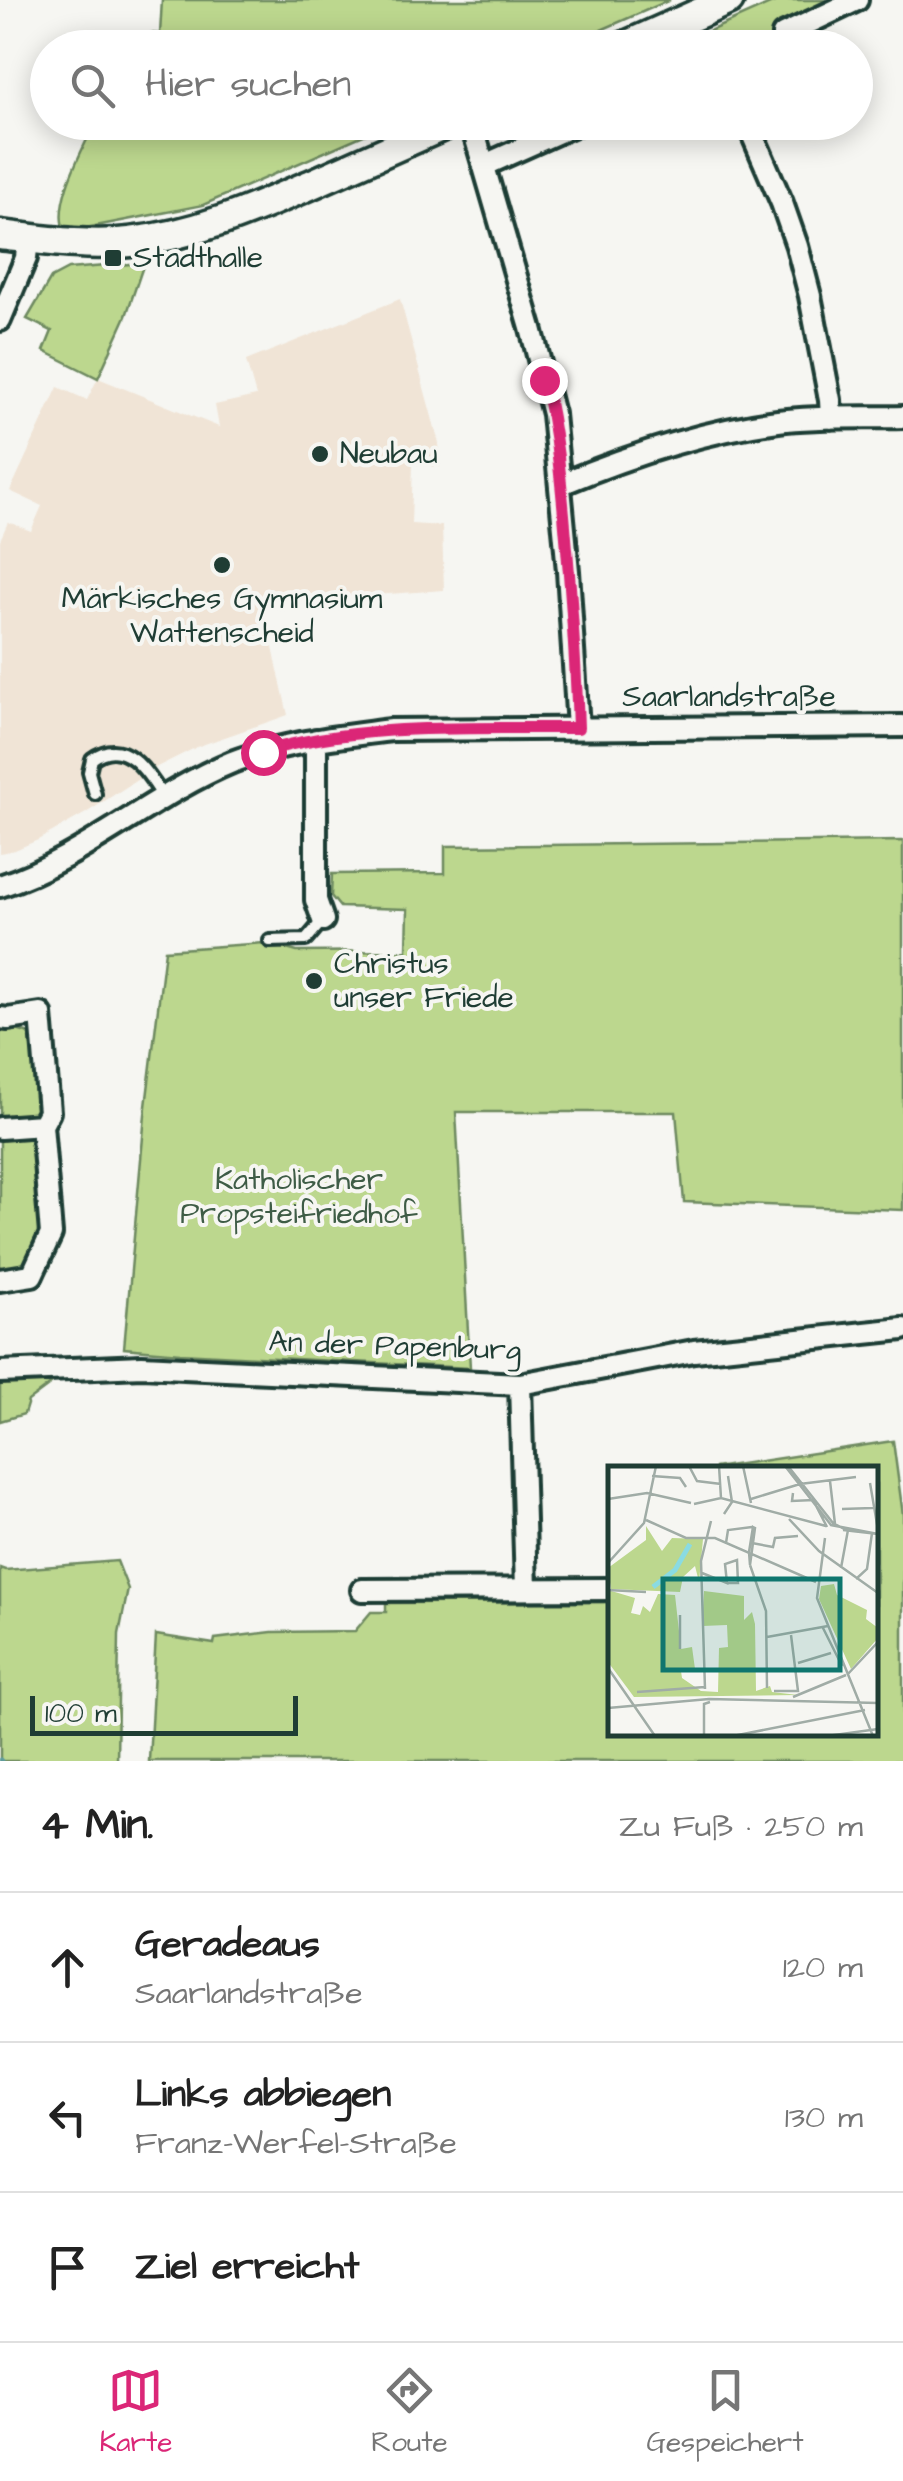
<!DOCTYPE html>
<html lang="de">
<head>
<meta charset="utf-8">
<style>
  body { margin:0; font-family:"Architects Daughter",sans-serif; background:#f6f6f6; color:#222 }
  .scale { position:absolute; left:30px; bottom:25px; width:268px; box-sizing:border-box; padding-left:10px; border:5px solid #1f3d34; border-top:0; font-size:28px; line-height:35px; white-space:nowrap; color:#1f3d34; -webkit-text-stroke:8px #f6f6f2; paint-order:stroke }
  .stop { position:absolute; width:30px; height:30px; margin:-22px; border:8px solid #db2777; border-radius:50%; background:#fff }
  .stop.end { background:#db2777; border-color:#fff; box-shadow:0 2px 10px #0008 }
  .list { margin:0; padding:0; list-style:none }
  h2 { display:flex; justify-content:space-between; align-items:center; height:130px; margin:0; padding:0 40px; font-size:42px }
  h2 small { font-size:32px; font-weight:400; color:#767676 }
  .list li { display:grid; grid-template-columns:65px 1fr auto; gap:30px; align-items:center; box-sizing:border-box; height:150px; padding:0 40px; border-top:2px solid #e0e0e0 }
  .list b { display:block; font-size:38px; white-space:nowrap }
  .list p { margin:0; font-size:32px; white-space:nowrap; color:#767676 }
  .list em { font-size:32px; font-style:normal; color:#767676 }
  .icon { flex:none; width:55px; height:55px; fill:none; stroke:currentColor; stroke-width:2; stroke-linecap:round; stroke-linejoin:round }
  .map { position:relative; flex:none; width:903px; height:1761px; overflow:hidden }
  .search { position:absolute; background:#fff; box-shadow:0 5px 25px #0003; left:30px; right:30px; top:30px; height:110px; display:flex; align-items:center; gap:25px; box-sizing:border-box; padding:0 35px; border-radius:55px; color:#767676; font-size:38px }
  .sheet { height:580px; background:#fff }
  nav { display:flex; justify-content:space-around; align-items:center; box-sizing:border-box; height:140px; border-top:2px solid #e0e0e0; background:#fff; font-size:28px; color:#767676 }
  nav a { display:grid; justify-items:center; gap:5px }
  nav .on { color:#db2777 }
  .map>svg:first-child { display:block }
</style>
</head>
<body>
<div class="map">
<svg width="903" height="1761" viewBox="0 0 903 1761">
  <rect width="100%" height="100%" fill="#f6f6f2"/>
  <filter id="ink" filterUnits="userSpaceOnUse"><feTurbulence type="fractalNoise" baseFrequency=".01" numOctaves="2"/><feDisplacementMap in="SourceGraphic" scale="20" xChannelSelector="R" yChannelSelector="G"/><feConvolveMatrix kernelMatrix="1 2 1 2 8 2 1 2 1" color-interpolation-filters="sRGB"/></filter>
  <g filter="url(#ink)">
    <!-- built -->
    <path fill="#f0e4d6" d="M400 299 439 443 440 467 413 464 411 524 442 526 444 590 263 603 288 715 199 746 157 767 86 813 38 840 15 850 0 853V540L8 522 31 531 42 506 10 491 58 387 87 400 98 378 219 427 215 405 256 396 246 361Z"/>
    <!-- green -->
    <path fill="#bcd78e" stroke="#6e8a61" stroke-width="2.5" d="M162 0H670L562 47H148L151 33 160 34Z
      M779 0H842L777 29 772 37 777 47 671 48Z
      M95 123H391L203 205 65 232C51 205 83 149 95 123Z
      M144 263 126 316 98 378 44 351 52 331 27 319 51 278 68 269Z
      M903 841V1210L684 1202 676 1112H456L470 1368 180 1353 124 1348 145 1115 165 950 265 943 297 952 407 951 408 909 340 907 331 896 332 874 445 873V846Z
      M0 1025 33 1035 45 1229 26 1270 0 1273Z
      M63 1375 28 1401 24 1414 0 1421V1380Z
      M893 1441 903 1515V1761H149L156 1635 214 1644 215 1639 272 1632 355 1631 371 1612H386V1603L610 1602V1734H876V1468H714Z
      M117 1561 128 1589 119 1634 117 1761H0V1568L5 1570Z"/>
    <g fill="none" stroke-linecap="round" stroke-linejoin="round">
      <!-- stream -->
      <path stroke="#5f9c9c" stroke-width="5" d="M0 1760 1 1761"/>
      <defs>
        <path id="lane" d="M95 794 89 772 92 759C124 735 147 771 163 797
          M270 941 306 940 323 920"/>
        <path id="street" d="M787 48 783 35 857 0
          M471 122 531 328 553 414 568 571 578 728
          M747 122 782 203 797 246 810 296 830 400 831 418
          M485 165 581 122
          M0 320 26 258 28 238
          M561 484C631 455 703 431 778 421 819 416 862 418 903 417
          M316 740V900L323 920
          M0 886C85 858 150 796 232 762 283 742 338 737 391 730L903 726
          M0 1018 8 1019 41 1014 49 1112 42 1125 51 1234 32 1275 0 1280
          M0 1128 42 1125
          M0 1372 142 1366 520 1384 694 1351 903 1329
          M520 1384 526 1589
          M362 1590 610 1589"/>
        <path id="secondary" d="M621 48 729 0
          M0 235C43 240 87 247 130 242 195 235 252 210 312 184 358 164 405 143 452 122"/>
      </defs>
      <!-- lane casing -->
      <use href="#lane" stroke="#1f3d34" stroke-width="18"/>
      <!-- street casing -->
      <use href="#street" stroke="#1f3d34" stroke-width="28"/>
      <!-- secondary casing -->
      <use href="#secondary" stroke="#1f3d34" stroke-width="35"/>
      <!-- lane -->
      <use href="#lane" stroke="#f6f6f2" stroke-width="10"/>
      <!-- street -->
      <use href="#street" stroke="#f6f6f2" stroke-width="20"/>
      <!-- secondary -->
      <use href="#secondary" stroke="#f6f6f2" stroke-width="28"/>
    </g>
  </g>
  <g fill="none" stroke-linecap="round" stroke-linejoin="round" filter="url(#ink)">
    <!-- route -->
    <path stroke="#db2777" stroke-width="12" d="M263 752C360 722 476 729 578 728 576 668 572 609 567 549 562 492 558 436 544 380"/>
  </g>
  <!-- markers -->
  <g fill="#1f3d34" stroke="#f6f6f2" stroke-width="4">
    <rect x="103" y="248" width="20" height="20" rx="5"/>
    <circle cx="320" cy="454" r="10"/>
    <circle cx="222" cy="565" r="10"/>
    <circle cx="314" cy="981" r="10"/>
  </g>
  <g text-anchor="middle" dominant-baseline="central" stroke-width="8" stroke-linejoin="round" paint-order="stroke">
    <!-- poi labels -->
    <g font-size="30" fill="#1f3d34" stroke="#f6f6f2" text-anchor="start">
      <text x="133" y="258">Stadthalle</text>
      <text x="340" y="454">Neubau</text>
      <text x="222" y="599" text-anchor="middle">Märkisches Gymnasium<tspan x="222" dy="34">Wattenscheid</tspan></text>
      <text x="334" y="964">Christus<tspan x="334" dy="34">unser Friede</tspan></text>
    </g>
    <!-- street labels -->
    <g font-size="30" fill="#1f3d34" stroke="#f6f6f2">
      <text x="729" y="697">Saarlandstraße</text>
      <text transform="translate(395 1346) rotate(2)">An der Papenburg</text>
    </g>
    <!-- park labels -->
    <g font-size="30" fill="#3e5c46" stroke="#f6f6f2">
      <text x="299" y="1180">Katholischer<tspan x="299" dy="34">Propsteifriedhof</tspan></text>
    </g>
  </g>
  <!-- overview -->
  <g transform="translate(608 1466)">
    <rect width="270" height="270" fill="#f6f6f2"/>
    <path d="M38 60 54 85 64 72 95 73 91 116 87 100 75 111 72 126 3 123 0 102 38 74ZM226 118 229 129 259 144 258 153 270 162V172L243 203 211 133 213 120ZM0 124 27 132 23 147 32 149 35 140 42 146 50 128 67 129 73 183 84 181 87 203 73 205 74 212 93 225 110 226 111 182 120 181 119 159 94 160 96 125 136 130V154L144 146 147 158 148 225 162 220 164 226 190 229 26 231 0 196Z" fill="#bcd78e"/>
    <path fill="none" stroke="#8adbe2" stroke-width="5" d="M45 121 67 104 82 78"/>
    <path fill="none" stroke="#a0aca6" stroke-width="2.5" d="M81 0 89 15 113 18M111 0 113 32M135 0 143 37M177 0 223 59 270 68M180 0 225 57 238 64M44 10 72 12 78 21M222 15 227 58M262 17 270 64M185 27 184 35 206 34M204 32 219 61M0 33 39 27 83 37M143 33 192 18 248 11M86 38 113 32 218 60M234 43 265 42M116 48 124 36 120 10M181 53 211 85 270 127M38 54 78 72H107L208 116M145 61 147 62 142 99 141 86ZM235 64 270 68M217 72 209 132 265 270M118 77 120 64 144 61M144 77 165 81 167 72 190 70M0 97 36 57 48 0M142 99 158 145 159 222M233 102 240 64M94 107 119 117 117 98 129 94 130 117H119M248 113 259 103 264 67M0 124 38 126M72 149V183M215 162 234 200M159 171 220 160M190 197 223 187M0 202 47 270M239 209 270 176M97 223 93 95 103 55M166 225H190L183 169M29 226 97 221M185 231 238 209M0 242 101 233 270 237M96 270V238L102 236M125 270 257 244M219 270 270 263"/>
    <path fill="#0f766e" fill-opacity="0.15" stroke="#0f766e" stroke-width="5" d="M55 113H232V204H55Z"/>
    <rect width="270" height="270" fill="none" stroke="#1f3d34" stroke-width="5"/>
  </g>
</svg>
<div class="scale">100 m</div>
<div class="stop" style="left:263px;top:752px"></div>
<div class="stop end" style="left:544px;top:380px"></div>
<div class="search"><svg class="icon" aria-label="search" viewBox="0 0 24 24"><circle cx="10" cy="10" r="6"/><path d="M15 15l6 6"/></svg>Hier suchen</div>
</div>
<section class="sheet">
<h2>4 Min.<small>Zu Fuß · 250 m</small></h2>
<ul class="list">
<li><svg class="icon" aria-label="ahead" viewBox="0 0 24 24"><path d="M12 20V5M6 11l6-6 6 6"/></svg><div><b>Geradeaus</b><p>Saarlandstraße</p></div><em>120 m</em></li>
<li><svg class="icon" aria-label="left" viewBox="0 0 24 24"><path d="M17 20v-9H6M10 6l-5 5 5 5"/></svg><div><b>Links abbiegen</b><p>Franz-Werfel-Straße</p></div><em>130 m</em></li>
<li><svg class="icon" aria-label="arrive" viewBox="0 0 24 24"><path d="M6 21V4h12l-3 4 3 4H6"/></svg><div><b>Ziel erreicht</b></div></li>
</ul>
</section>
<nav>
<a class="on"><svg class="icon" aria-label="map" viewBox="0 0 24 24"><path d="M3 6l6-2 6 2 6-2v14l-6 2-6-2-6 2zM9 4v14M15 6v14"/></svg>Karte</a>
<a><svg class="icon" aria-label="directions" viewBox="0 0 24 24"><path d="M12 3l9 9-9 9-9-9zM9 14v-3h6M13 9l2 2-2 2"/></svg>Route</a>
<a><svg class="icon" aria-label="saved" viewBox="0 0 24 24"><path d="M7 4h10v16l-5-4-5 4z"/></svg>Gespeichert</a>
</nav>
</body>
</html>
